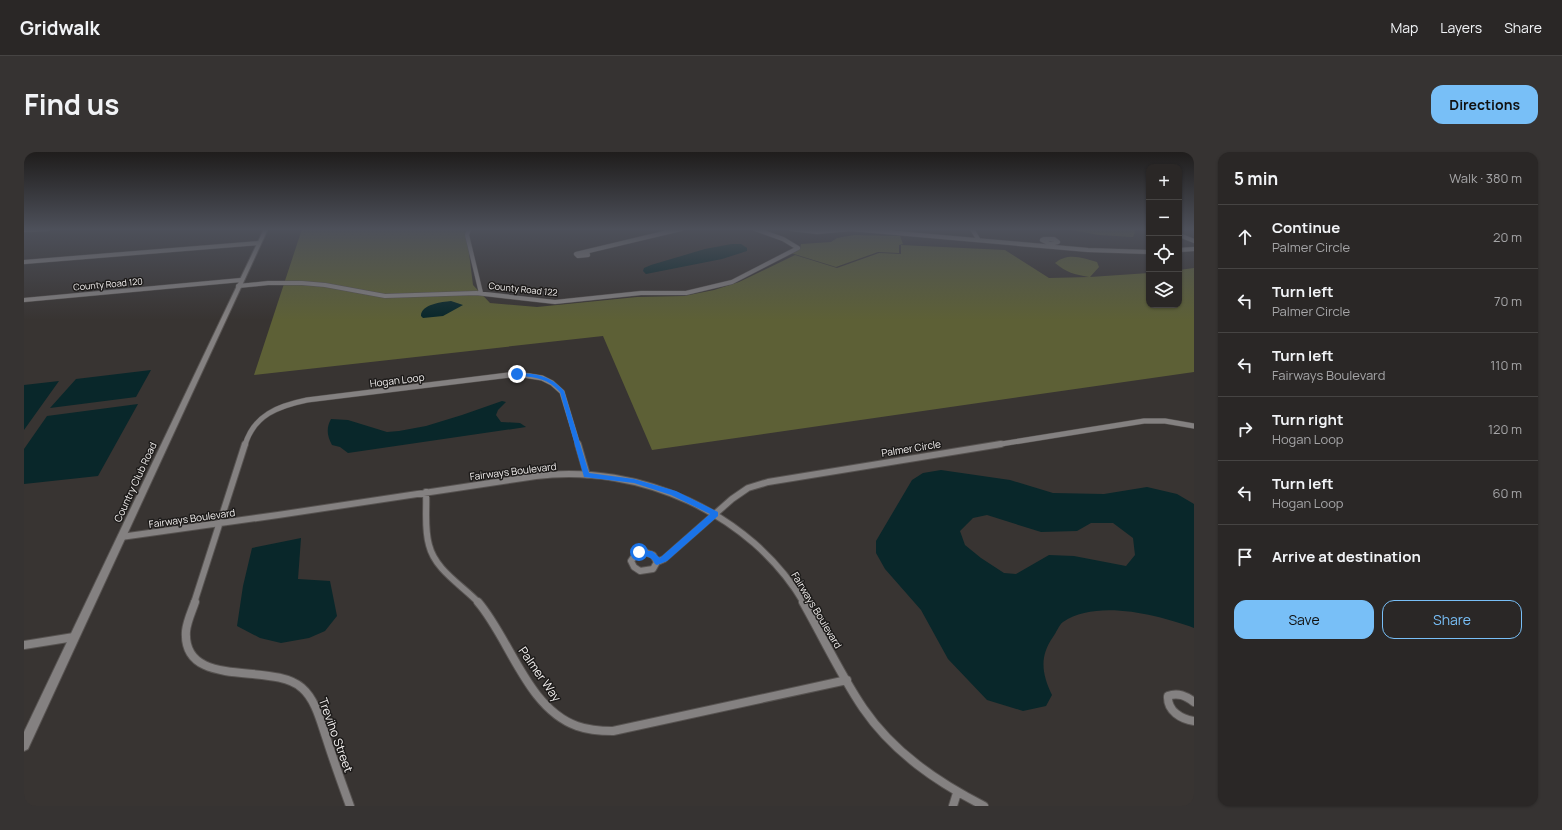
<!DOCTYPE html>
<html lang="en">
<head>
<meta charset="utf-8">
<style>
  body { margin:0; font-family:Manrope,sans-serif; background:#363332; color:#f1f3f6 }
  .controls { position:absolute; right:12px; top:12px; display:grid; overflow:hidden; border-radius:8px; box-shadow:0 1px 3px #0004 }
  .controls button { width:36px; height:36px; display:grid; place-items:center; padding:0; border:0; border-bottom:1px solid #464443; background:#2a2726; color:#f1f3f6; font:20px sans-serif }
  .stop { position:absolute; width:12px; height:12px; margin:-9px; border:3px solid #1a73e8; border-radius:50%; background:#fff }
  .stop.end { background:#1a73e8; border-color:#fff; box-shadow:0 1px 4px #0008 }
  .list { margin:0; padding:0; list-style:none }
  h2 { display:flex; justify-content:space-between; align-items:center; height:52px; margin:0; padding:0 16px; font-size:17px }
  h2 small { font-size:13px; font-weight:400; color:#a5a5a7 }
  .list li { display:grid; grid-template-columns:26px 1fr auto; gap:12px; align-items:center; box-sizing:border-box; height:64px; padding:0 16px; border-top:1px solid #464443 }
  .list b { display:block; font-size:15px; white-space:nowrap }
  .list p { margin:0; font-size:13px; white-space:nowrap; color:#a5a5a7 }
  .list em { font-size:13px; font-style:normal; color:#a5a5a7 }
  .actions { display:flex; gap:8px; padding:12px 16px }
  .actions a { flex:1; padding:9px 0; border:1px solid #78bff7; border-radius:12px; text-align:center; font-size:14px; color:#78bff7 }
  .actions .main { background:#78bff7; color:#111 }
  .icon { flex:none; width:22px; height:22px; fill:none; stroke:currentColor; stroke-width:2; stroke-linecap:round; stroke-linejoin:round }
  .map { position:relative; flex:none; width:1170px; height:654px; overflow:hidden; border-radius:12px }
  header { display:flex; align-items:center; gap:24px; box-sizing:border-box; height:56px; padding:0 20px; background:#2a2726; border-bottom:1px solid #464443 }
  header strong { font-size:19px }
  nav { display:flex; gap:22px; margin-inline-start:auto; font-size:14px }
  .intro { display:flex; align-items:center; justify-content:space-between; box-sizing:border-box; height:96px; padding:0 24px }
  h1 { margin:0; font-size:28px }
  .button { padding:10px 18px; border-radius:12px; background:#78bff7; color:#111; font-size:14px; font-weight:700 }
  main { display:flex; gap:24px; padding:0 24px }
  aside { flex:1; background:#2a2726; border-radius:12px; box-shadow:0 1px 3px #0004 }
  .map>svg:first-child { display:block }
</style>
</head>
<body>
<header>
<strong>Gridwalk</strong>
<nav><a>Map</a><a>Layers</a><a>Share</a></nav>
</header>
<div class="intro"><h1>Find us</h1><a class="button">Directions</a></div>
<main>
<div class="map">
<svg width="1170" height="654" viewBox="0 0 1170 654">
  <rect width="100%" height="100%" fill="#383432"/>
  <!-- green -->
  <path fill="#5d6036" d="M278 77H442L449 133 466 151 513 155 613 145 660 144 690 138 715 130 771 103 813 116 855 101 877 102V93L981 98 1025 126 1065 125C1050 122 1043 121 1031 111 1044 100 1059 106 1073 110L1075 115 1066 125 1125 121V153H1155V118L1170 116V220L628 298 579 184 230 223Z
    M1041 77H1112L1109 85 1075 83Z
    M830 83 876 84 879 92 875 93V101L854 100 812 115 767 101 776 96 777 92 807 90 813 86Z"/>
  <!-- water -->
  <path fill="#09272a" fill-rule="evenodd" d="M708 92H717L723 96V99L698 107 622 122 619 119 620 116 627 113 681 97Z
    M427 149 439 153 419 164 399 166 397 164C397 152 418 150 427 149Z
    M127 218 112 245 26 256 52 227Z
    M35 229 0 278V233Z
    M478 249 482 250 474 258 472 263 477 270 496 271 502 275 324 301 316 295 308 293C303 284 302 276 307 267L324 268 363 280 375 279 402 274 438 263Z
    M114 252 74 324 0 332V297L23 264Z
    M917 318 986 328 1029 341 1080 342 1123 335 1153 342 1170 352V476C1134 463 1073 447 1039 470 1035 473 1032 481 1029 485 1015 505 1018 522 1028 543L1022 554 999 559 963 548 924 507 897 458 861 417 852 401V389L888 328 899 321ZM963 363 1017 380 1053 379 1067 371H1089L1109 386 1111 403 1102 414 1050 404 1025 403 992 422 980 421 957 406 941 393 936 379 949 366Z
    M277 386 274 427 306 429 313 464 301 479 285 486 257 491 236 486 213 474 219 434 228 396Z"/>
  <g fill="none" stroke-linecap="round" stroke-linejoin="round">
    <defs>
      <path id="minor-far3" d="M445 77 443 83 457 141
        M731 77 759 87 774 96
        M767 77 793 80 827 77 1064 98 1125 100
        M948 77 954 87
        M0 78 24 77
        M1155 83 1170 89
        M1020 87H1030L1034 90 1026 92 1018 88Z
        M1155 98 1170 97
        M563 100 564 103 554 104 552 102 657 77
        M0 110 235 91
        M214 134 244 131H278L301 133 361 144 452 141 531 150 617 141H662L708 130 774 96
        M0 148 217 128"/>
      <path id="minor-far2" d="M221 293C230 263 254 254 283 248L493 222 518 226 528 231 538 240 554 293
        M971 293 1120 269H1141L1170 274"/>
      <path id="minor-far1" d="M554 292 563 323
        M402 340C403 357 400 376 405 393 411 418 438 433 455 451
        M97 385 254 363 512 324C615 311 727 361 780 451
        M620 400 629 403 633 410 629 417 616 419 610 415 607 409 611 403Z
        M633 410 640 407 708 347 724 336 744 330 977 292
        M170 451 221 292"/>
      <path id="minor" d="M171 450C168 459 163 469 162 479 158 539 249 509 278 536 292 548 297 571 303 588 310 610 318 632 326 654
        M454 450C486 487 503 556 553 574 564 578 577 579 589 579L823 528
        M779 450C799 485 816 522 839 556 869 600 913 630 960 654
        M0 493 50 485
        M1170 550C1162 544 1154 540 1144 544 1143 559 1157 567 1170 569
        M929 654 933 641"/>
      <path id="tertiary" d="M240 77H244L4 597 0 599V580Z"/>
    </defs>
    <!-- minor-far3 casing -->
    <use href="#minor-far3" stroke="#565250" stroke-width="5"/>
    <!-- minor-far2 casing -->
    <use href="#minor-far2" stroke="#565250" stroke-width="6"/>
    <!-- minor-far1 casing -->
    <use href="#minor-far1" stroke="#565250" stroke-width="8"/>
    <!-- minor casing -->
    <use href="#minor" stroke="#565250" stroke-width="10"/>
    <!-- tertiary casing -->
    <use href="#tertiary" stroke="#565250" stroke-width="2"/>
    <!-- minor-far3 -->
    <use href="#minor-far3" stroke="#848181" stroke-width="4"/>
    <!-- minor-far2 -->
    <use href="#minor-far2" stroke="#848181" stroke-width="5"/>
    <!-- minor-far1 -->
    <use href="#minor-far1" stroke="#848181" stroke-width="6"/>
    <!-- minor -->
    <use href="#minor" stroke="#848181" stroke-width="8"/>
    <!-- tertiary -->
    <use href="#tertiary" fill="#848181" fill-rule="evenodd"/>
  </g>
  <!-- sky -->
  <linearGradient id="sky" x2="0" y2="1"><stop stop-color="#1f1d1c"/><stop offset="0.46" stop-color="#4d505a"/><stop offset="1" stop-color="#4d505a" stop-opacity="0"/></linearGradient>
  <rect width="1170" height="168" fill="url(#sky)"/>
  <!-- route -->
  <path fill="#1a73e8" d="M493 221C512 221 527 224 540 239L565 321 610 327 652 339 694 360V364L643 409 633 413 631 412C627 403 621 405 613 402V399H628L636 406 637 405 686 362 647 343 610 331 560 325 536 240C521 224 510 226 491 223L490 222Z"/>
  <g text-anchor="middle" dominant-baseline="central" stroke-width="3" stroke-linejoin="round" paint-order="stroke">
    <!-- far-street labels -->
    <g font-size="9" fill="#f4f1f0" stroke="#1e1c1b">
      <text transform="translate(84 132) rotate(-5)">County Road 120</text>
      <text transform="translate(499 137) rotate(6)">County Road 122</text>
    </g>
    <!-- street labels -->
    <g font-size="10" fill="#f4f1f0" stroke="#1e1c1b">
      <text transform="translate(373 228) rotate(-7)">Hogan Loop</text>
      <text transform="translate(887 296) rotate(-9)">Palmer Circle</text>
      <text transform="translate(489 319) rotate(-7)">Fairways Boulevard</text>
      <text transform="translate(111 330) rotate(-65)">Country Club Road</text>
      <text transform="translate(168 366) rotate(-8)">Fairways Boulevard</text>
      <text transform="translate(793 458) rotate(59)">Fairways Boulevard</text>
    </g>
    <!-- near-street labels -->
    <g font-size="12" fill="#f4f1f0" stroke="#1e1c1b">
      <text transform="translate(516 522) rotate(55)">Palmer Way</text>
      <text transform="translate(312 583) rotate(70)">Treviho Street</text>
    </g>
  </g>
</svg>
<div class="controls">
<button>+</button>
<button>−</button>
<button><svg class="icon" aria-label="locate" viewBox="0 0 24 24"><circle cx="12" cy="12" r="6"/><path d="M12 2v4M12 18v4M2 12h4M18 12h4"/></svg></button>
<button><svg class="icon" aria-label="layers" viewBox="0 0 24 24"><path d="M12 4l9 5-9 5-9-5zM3 14l9 5 9-5"/></svg></button>
</div>
<div class="stop" style="left:615px;top:400px"></div>
<div class="stop end" style="left:493px;top:222px"></div>
</div>
<aside>
<h2>5 min<small>Walk · 380 m</small></h2>
<ul class="list">
<li><svg class="icon" aria-label="ahead" viewBox="0 0 24 24"><path d="M12 20V5M6 11l6-6 6 6"/></svg><div><b>Continue</b><p>Palmer Circle</p></div><em>20 m</em></li>
<li><svg class="icon" aria-label="left" viewBox="0 0 24 24"><path d="M17 20v-9H6M10 6l-5 5 5 5"/></svg><div><b>Turn left</b><p>Palmer Circle</p></div><em>70 m</em></li>
<li><svg class="icon" aria-label="left" viewBox="0 0 24 24"><path d="M17 20v-9H6M10 6l-5 5 5 5"/></svg><div><b>Turn left</b><p>Fairways Boulevard</p></div><em>110 m</em></li>
<li><svg class="icon" aria-label="right" viewBox="0 0 24 24"><path d="M7 20v-9h11M14 6l5 5-5 5"/></svg><div><b>Turn right</b><p>Hogan Loop</p></div><em>120 m</em></li>
<li><svg class="icon" aria-label="left" viewBox="0 0 24 24"><path d="M17 20v-9H6M10 6l-5 5 5 5"/></svg><div><b>Turn left</b><p>Hogan Loop</p></div><em>60 m</em></li>
<li><svg class="icon" aria-label="arrive" viewBox="0 0 24 24"><path d="M6 21V4h12l-3 4 3 4H6"/></svg><div><b>Arrive at destination</b></div></li>
</ul>
<div class="actions"><a class="main">Save</a><a>Share</a></div>
</aside>
</main>
</body>
</html>
